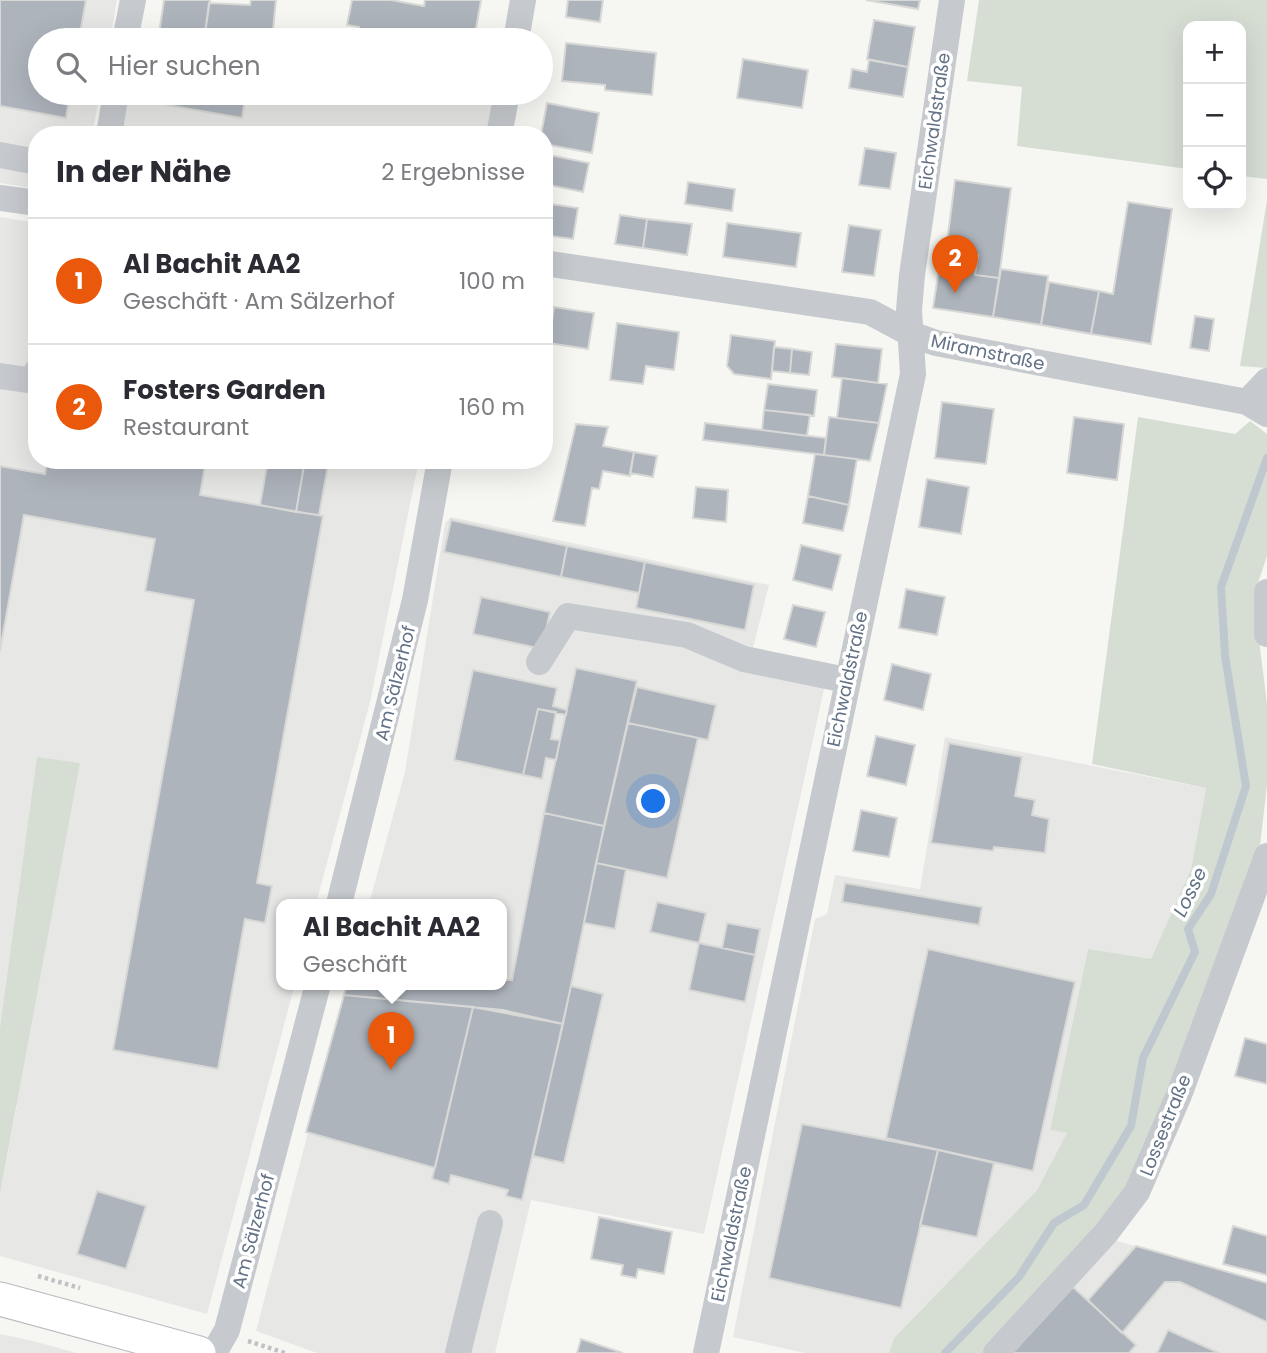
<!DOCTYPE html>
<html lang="de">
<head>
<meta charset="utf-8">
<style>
  body { margin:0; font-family:Poppins,sans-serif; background:#f2f2f3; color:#2b2b33 }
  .controls { position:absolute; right:21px; top:21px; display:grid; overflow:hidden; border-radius:14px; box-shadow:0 7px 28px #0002 }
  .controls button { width:63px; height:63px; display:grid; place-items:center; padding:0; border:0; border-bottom:2px solid #e1e1e2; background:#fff; color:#2b2b33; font:35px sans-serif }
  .you { position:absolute; left:654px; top:802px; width:24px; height:24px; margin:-18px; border:5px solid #fff; border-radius:50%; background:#1a73e8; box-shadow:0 0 0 10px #1a73e833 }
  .badge { display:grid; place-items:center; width:46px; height:46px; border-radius:50%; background:#ea580c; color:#fff; font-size:23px; font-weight:700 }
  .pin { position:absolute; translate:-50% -58px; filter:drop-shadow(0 2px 4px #0008) }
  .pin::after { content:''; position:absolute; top:37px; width:24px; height:21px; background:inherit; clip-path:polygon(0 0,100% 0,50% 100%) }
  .popup { position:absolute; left:276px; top:899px; width:231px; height:91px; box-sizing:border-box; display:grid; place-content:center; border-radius:14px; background:#fff; filter:drop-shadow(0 2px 5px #0005); font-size:23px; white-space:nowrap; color:#7c7c81 }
  .popup b { font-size:26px; color:#2b2b33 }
  .popup::after { content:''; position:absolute; left:50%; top:100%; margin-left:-14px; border:14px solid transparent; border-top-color:#fff }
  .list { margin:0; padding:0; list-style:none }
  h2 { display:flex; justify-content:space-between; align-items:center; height:91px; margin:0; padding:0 28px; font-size:30px }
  h2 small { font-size:23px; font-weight:400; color:#7c7c81 }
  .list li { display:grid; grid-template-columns:46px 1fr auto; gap:21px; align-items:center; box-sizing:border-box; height:126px; padding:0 28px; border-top:2px solid #e1e1e2 }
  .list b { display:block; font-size:26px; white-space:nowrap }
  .list p { margin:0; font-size:23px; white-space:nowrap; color:#7c7c81 }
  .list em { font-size:23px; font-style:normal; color:#7c7c81 }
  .icon { flex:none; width:38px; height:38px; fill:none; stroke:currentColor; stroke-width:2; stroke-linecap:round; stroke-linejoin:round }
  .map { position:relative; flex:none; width:1267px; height:1353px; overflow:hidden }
  .search { position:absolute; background:#fff; box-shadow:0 7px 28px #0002; left:28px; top:28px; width:525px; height:77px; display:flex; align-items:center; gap:18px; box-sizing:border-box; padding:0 24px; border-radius:38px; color:#7c7c81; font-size:26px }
  .panel { position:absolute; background:#fff; box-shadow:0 7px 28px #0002; left:28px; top:126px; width:525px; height:343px; border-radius:28px }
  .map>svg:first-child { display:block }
</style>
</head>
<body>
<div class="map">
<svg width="1267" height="1353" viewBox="0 0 1267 1353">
  <rect width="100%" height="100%" fill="#f6f7f3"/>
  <!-- built -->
  <path fill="#e7e8e6" d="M0 0H117L110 40H40V93H100L92 135H37V189L0 183Z
    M129 93H474L494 96 486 135H122Z
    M0 217 37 223V460H419L370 702 316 904H281V984H295L207 1314 0 1256V1194L17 1105 0 1102Z
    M451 517 769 585 751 656 828 671 704 1234 531 1200 495 1353H317L256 1331 347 984H501V904H369L405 772 445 523Z
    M945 737 1206 788 1191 869 1151 960 1088 949 1050 1130 1068 1133 1037 1190 894 1338 889 1353H805L733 1337 815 919 827 914 835 875 920 889Z
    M1114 1240 1267 1283V1353H1008Z
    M0 1334 29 1340 77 1353H0Z"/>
  <!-- green -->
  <path fill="#d6ded4" d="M979 0H1267V179L1241 176V26H1188V169L1017 146 1022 87 967 81Z
    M1267 200V368L1240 366Z
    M1138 417 1235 434 1250 421 1267 434V556L1258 583 1257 623 1267 704V785L1260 846 1237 919 1128 1188 985 1353H889L894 1338 1037 1190 1067 1133 1050 1130 1088 949 1151 959 1191 869 1206 788 1092 764Z
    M37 757 80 763 0 1194V1028Z"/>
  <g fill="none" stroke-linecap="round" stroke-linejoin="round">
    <!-- stream -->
    <path stroke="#bfc8cf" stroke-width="8" d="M945 1353 1019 1277 1054 1223 1084 1205 1131 1126 1143 1058 1195 952 1188 929 1211 894 1246 786 1225 656 1221 587 1267 458"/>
  </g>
  <!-- building -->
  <path fill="#aeb4bc" stroke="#d8d8d6" stroke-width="2" d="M0 0H86L79 40H40V93H70L66 118 0 106Z
    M164 0H210L204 40H158Z
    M251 0H276L272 40H204L209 3 250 5Z
    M352 0H391L424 6 425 0H481L474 40H408L358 31 359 27 347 25Z
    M568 0H603L600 22 566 17Z
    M866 0H920L918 9Z
    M874 20 915 27 908 67 867 59Z
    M566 43 656 53 652 95 605 90V85L562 81Z
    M743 59 808 70 802 108 737 98Z
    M869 60 908 67 903 97 849 88 852 69 867 72Z
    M152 93H246L242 118 150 102Z
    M547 103 599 113 592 153 544 144V135H541Z
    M865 148 896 153 890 189 859 185Z
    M544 154 589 163 583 192 544 184Z
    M955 180 1011 188 999 278 975 275 978 255 946 250Z
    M688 182 735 189 732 211 685 204Z
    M1128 202 1172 209 1151 344 1091 334 1099 291 1113 294Z
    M544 203 578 208 573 239 544 235Z
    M620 215 647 219 643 248 615 244Z
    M647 219 692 224 687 255 643 248Z
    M727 223 801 233 796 267 723 257Z
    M849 225 881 230 874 276 842 272Z
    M942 249 978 255 975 275 999 278 993 317 933 308Z
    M1001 269 1048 276 1041 325 993 317Z
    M1049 282 1099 291 1091 334 1041 325Z
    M544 305 554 307 548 346 544 345Z
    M554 307 594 313 588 349 548 343Z
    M1195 316 1214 319 1209 351 1190 348Z
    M617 323 679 332 674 370 646 366 643 384 610 380Z
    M731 335 775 341 771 379 734 374 727 366Z
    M836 344 882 349 878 383 832 377Z
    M774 347 792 349 790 373 772 371Z
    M792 349 812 352 809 375 790 373Z
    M842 378 887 384 879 423 837 418Z
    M768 384 817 390 814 416 764 410Z
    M942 402 994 409 986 464 935 458Z
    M764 410 810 415 807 436 762 430Z
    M829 417 879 423 870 461 824 455Z
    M1074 417 1124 424 1117 480 1067 473Z
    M705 423 826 438 824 455 703 440Z
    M576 424 608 427 603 446 634 452 630 476 603 471 599 489 592 488 585 526 553 521Z
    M634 452 657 456 653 477 630 473Z
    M815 454 857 459 849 505 808 496Z
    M47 460H206L200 495 323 516 257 883 272 886 265 923 245 919 218 1069 113 1050 194 600 145 591 155 539 24 515 0 651V466L45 474Z
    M268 460H305L296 512 260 505Z
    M305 460H329L319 515 296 512Z
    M927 479 969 487 961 534 919 527Z
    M696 487 728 490 726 522 693 518Z
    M808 496 849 505 843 531 803 523Z
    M451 520 567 546 561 577 444 552Z
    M801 545 841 555 832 590 793 580Z
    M567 546 645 562 639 593 561 577Z
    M645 562 754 585 745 630 636 608Z
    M906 589 945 597 937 635 899 628Z
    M481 597 550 612 542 649 473 634Z
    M793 605 825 612 816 647 784 639Z
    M892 664 931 674 923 710 884 700Z
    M576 668 637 681 604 826 544 813Z
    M473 670 557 688 553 706 567 710 566 715 538 709 523 775 454 760Z
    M637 687 716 705 708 740 628 723Z
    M538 709 556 712 551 739 560 740 556 760 546 758 542 779 523 775Z
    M628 723 698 738 667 878 596 863Z
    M876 736 915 745 906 785 867 776Z
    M949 743 1022 757 1015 796 1035 800 1032 815 1049 819 1045 853 994 847 993 851 931 843Z
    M861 810 897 818 889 857 853 851Z
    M544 813 604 826 563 1024 503 1010 344 995 347 984H501V980H512Z
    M596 863 626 869 615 929 584 923Z
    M845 883 982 907 979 925 842 902Z
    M657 902 706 913 699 943 650 932Z
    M727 923 760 929 755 955 722 948Z
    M699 943 755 955 745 1002 689 990Z
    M928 949 1075 982 1033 1171 886 1138Z
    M571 986 603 994 564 1163 533 1156Z
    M344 995 473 1007 435 1168 306 1132Z
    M473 1007 563 1024 522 1200 506 1196 508 1190 451 1175 449 1184 432 1179Z
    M1245 1038 1267 1044V1084L1235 1076Z
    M802 1124 938 1150 901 1308 769 1278Z
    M938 1150 994 1163 977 1237 920 1225Z
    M97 1191 146 1206 126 1269 77 1254Z
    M599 1217 672 1232 664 1274 638 1269 636 1278 621 1275 623 1265 591 1259Z
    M1233 1226 1267 1236V1275L1223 1264Z
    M1136 1246 1267 1283V1322L1180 1282H1165L1122 1333 1088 1300Z
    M1073 1287 1136 1345 1129 1353H1012Z
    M1168 1330 1219 1353H1157Z
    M581 1339 623 1353H577Z"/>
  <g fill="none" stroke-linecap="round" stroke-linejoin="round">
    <defs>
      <path id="major" d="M0 1299 199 1353"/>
    </defs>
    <!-- major casing -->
    <use href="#major" stroke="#b7babf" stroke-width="35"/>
    <!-- path -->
    <path stroke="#c0c1c4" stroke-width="4.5" stroke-dasharray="3.5 3.5" stroke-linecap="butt" d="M38 1276 80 1288
      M248 1341 285 1353"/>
    <!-- minor -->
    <path stroke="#c6c9cd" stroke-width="26" d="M125 40 133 0
      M516 40 523 0
      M109 135 116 93
      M499 135 507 93
      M0 155 32 161
      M0 198 37 203
      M544 263 870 312 911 334 936 343 1247 402 1267 414
      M0 376 35 381 37 371
      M1247 402 1267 381
      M1267 592V634
      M539 662 568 616 687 635 744 659 846 680
      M339 904 415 600 440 460
      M214 1353 227 1330 318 984
      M458 1353 490 1223
      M706 1353 913 374 909 310 912 275 952 0
      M996 1353 1106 1233 1137 1192 1179 1095 1267 856"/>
    <!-- major -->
    <use href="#major" stroke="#fff" stroke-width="33"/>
  </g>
  <g text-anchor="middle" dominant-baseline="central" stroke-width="7" stroke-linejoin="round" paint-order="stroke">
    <!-- street labels -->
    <g font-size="18" fill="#647286" stroke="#fff">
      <text transform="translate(934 121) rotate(-82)">Eichwaldstraße</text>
      <text transform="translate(988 352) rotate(12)">Miramstraße</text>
      <text transform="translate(847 679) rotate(-78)">Eichwaldstraße</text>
      <text transform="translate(395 683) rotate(-76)">Am Sälzerhof</text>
      <text transform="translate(1165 1125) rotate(-68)">Lossestraße</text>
      <text transform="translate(253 1231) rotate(-75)">Am Sälzerhof</text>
      <text transform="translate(731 1234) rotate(-78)">Eichwaldstraße</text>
    </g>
    <!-- water labels -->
    <g font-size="19" font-style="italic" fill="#5f7382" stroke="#fff">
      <text transform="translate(1190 892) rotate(-64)">Losse</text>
    </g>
  </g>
</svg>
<div class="controls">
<button>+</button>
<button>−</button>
<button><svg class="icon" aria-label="locate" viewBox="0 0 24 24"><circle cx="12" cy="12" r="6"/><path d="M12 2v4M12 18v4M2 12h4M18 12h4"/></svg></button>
</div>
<div class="you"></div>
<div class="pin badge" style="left:391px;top:1070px">1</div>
<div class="popup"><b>Al Bachit AA2</b>Geschäft</div>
<div class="pin badge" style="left:955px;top:293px">2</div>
<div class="search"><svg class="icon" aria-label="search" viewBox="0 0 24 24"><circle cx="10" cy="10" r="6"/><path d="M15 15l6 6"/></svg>Hier suchen</div>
<section class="panel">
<h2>In der Nähe<small>2 Ergebnisse</small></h2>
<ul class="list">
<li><span class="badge">1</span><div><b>Al Bachit AA2</b><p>Geschäft · Am Sälzerhof</p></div><em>100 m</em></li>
<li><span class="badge">2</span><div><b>Fosters Garden</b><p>Restaurant</p></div><em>160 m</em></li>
</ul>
</section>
</div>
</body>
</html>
